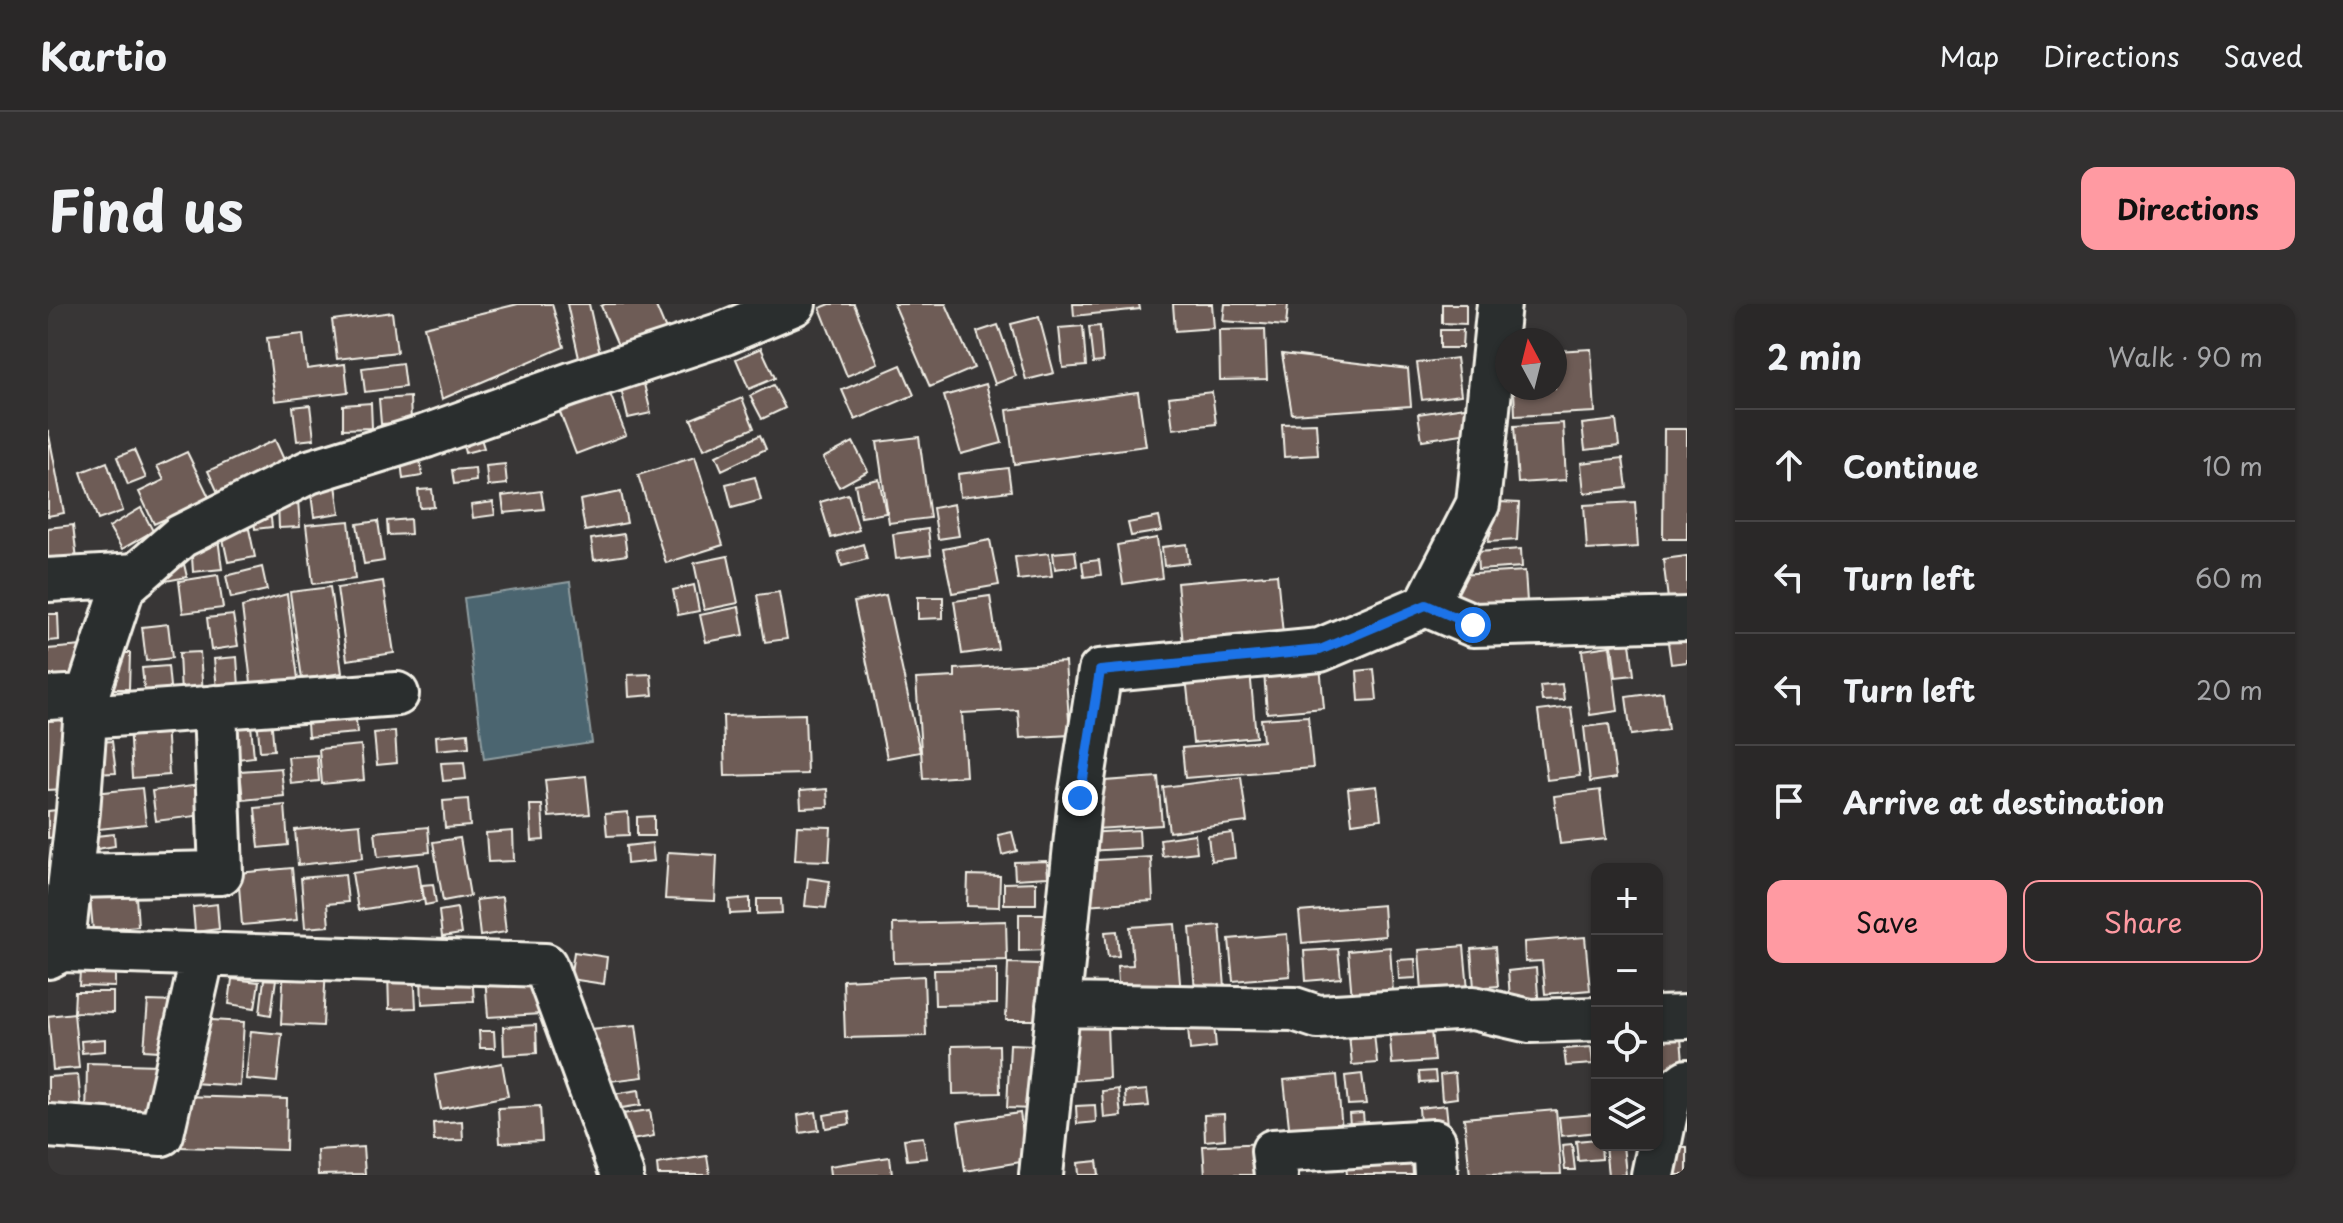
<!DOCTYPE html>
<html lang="en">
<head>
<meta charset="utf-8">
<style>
  body { margin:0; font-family:"Playpen Sans",sans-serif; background:#323030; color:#f1f3f6 }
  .controls { position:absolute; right:24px; bottom:24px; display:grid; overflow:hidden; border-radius:16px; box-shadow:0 2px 6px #0004 }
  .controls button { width:72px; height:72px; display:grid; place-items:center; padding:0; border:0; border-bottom:2px solid #464445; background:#2a2828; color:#f1f3f6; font:40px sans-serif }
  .compass { position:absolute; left:1447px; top:24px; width:72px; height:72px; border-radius:50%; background:#2a2828; box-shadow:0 2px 6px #0004; rotate:353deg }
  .stop { position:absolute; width:24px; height:24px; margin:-18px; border:6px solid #1a73e8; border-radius:50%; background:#fff }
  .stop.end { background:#1a73e8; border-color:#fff; box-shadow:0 2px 8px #0008 }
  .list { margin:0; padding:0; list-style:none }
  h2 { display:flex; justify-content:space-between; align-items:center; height:104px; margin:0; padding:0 32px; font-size:34px }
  h2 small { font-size:26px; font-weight:400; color:#a5a6a8 }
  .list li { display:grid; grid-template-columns:52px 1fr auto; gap:24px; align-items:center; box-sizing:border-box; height:112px; padding:0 32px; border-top:2px solid #464445 }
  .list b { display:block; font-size:30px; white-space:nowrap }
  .list em { font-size:26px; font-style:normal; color:#a5a6a8 }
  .actions { display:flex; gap:16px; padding:24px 32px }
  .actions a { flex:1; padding:18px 0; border:2px solid #ff9aa2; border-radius:16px; text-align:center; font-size:28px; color:#ff9aa2 }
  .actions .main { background:#ff9aa2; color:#111 }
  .icon { flex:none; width:44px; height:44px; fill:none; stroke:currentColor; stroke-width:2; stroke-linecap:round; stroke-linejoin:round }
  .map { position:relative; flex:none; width:1639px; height:871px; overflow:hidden; border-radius:16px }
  header { display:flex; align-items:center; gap:48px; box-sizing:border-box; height:112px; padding:0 40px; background:#2a2828; border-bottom:2px solid #464445 }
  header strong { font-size:38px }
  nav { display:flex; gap:44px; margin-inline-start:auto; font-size:28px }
  .intro { display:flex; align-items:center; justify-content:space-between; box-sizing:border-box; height:192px; padding:0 48px }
  h1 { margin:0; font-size:56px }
  .button { padding:20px 36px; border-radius:16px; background:#ff9aa2; color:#111; font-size:28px; font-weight:700 }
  main { display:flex; gap:48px; padding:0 48px }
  aside { flex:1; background:#2a2828; border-radius:16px; box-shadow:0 2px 6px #0004 }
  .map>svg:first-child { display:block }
</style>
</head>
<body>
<header>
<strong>Kartio</strong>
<nav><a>Map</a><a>Directions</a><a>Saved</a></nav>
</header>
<div class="intro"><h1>Find us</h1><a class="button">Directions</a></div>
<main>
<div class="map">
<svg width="1639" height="871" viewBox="0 0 1639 871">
  <rect width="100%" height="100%" fill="#383636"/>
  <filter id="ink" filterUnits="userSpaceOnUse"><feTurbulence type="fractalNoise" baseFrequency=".0125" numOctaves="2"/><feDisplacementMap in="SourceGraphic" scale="16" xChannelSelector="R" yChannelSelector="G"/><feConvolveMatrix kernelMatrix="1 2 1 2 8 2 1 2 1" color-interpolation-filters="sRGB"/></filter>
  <g filter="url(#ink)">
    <!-- water -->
    <path fill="#4c6570" stroke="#8f9da0" stroke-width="2" d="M522 278 544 439 436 455 416 294Z"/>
    <!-- building -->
    <path fill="#6e5c57" stroke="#f4f1e8" stroke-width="2" d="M470 0H504L516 43 394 95 376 23Z
      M519 0H541L552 50 531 54Z
      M557 0H607L618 26 572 46 553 2Z
      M782 0H806L830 59 799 72 772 4Z
      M846 0H898L926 64 882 83Z
      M1025 0H1091L1092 5 1026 12Z
      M1125 0H1164L1166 24 1127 27Z
      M1177 0H1240L1238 22 1175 17Z
      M1394 0H1418V20L1394 19Z
      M344 8 349 48 289 55 284 16Z
      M991 13 1006 69 978 76 963 20Z
      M950 21 968 72 947 80 929 28Z
      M1035 22 1038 62 1015 64 1011 24Z
      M1052 22 1055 58 1045 59 1041 23Z
      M1217 25 1219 75 1172 76 1171 26Z
      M1392 26H1415L1414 44H1392Z
      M255 30 259 65 297 60 300 88 227 97 219 34Z
      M713 44 727 74 701 85 688 55Z
      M1543 45 1547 108 1467 112 1466 84H1507V47Z
      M1234 50 1360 65 1363 102 1244 110Z
      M1408 54 1413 91 1374 96 1369 59Z
      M354 59 357 83 317 88 314 64Z
      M853 61 866 91 807 116 794 86Z
      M596 80 603 109 580 114 573 85Z
      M938 80 954 139 913 150 896 92Z
      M725 81 737 104 714 115 702 92Z
      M561 87 578 131 528 150 511 106Z
      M1090 88 1098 142 966 160 959 106Z
      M1164 88 1168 120 1125 125 1121 93Z
      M362 93 363 118 333 120 331 95Z
      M694 94 706 124 656 145 643 115Z
      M323 99 324 124 295 125V101Z
      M262 101 266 135 249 137 245 103Z
      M1417 103 1421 129 1374 136 1370 110Z
      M1568 116 1571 142 1537 146 1534 120Z
      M1268 119 1270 151 1236 153 1234 120Z
      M1515 119 1518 176 1470 179 1466 122Z
      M1616 125H1639V235H1615Z
      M0 126 16 209 0 212Z
      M431 128 436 144 417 149 413 133Z
      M712 131 718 145 674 166 668 152Z
      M871 133 882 214 841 219 829 138Z
      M227 136 238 160 171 191 160 167Z
      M805 138 820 167 791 183 775 154Z
      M86 146 98 174 80 181 69 153Z
      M371 146 374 172 355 175 352 148Z
      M139 148 162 195 106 220 91 188 116 176 109 162Z
      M647 153 675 241 618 259 590 171Z
      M1575 154 1579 184 1536 189 1533 159Z
      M59 158 75 207 50 216 33 168Z
      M457 160 459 180 440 182 438 162Z
      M427 164 428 177 406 180 404 166Z
      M960 164 963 187 912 193 910 170Z
      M707 173 713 196 684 204 678 180Z
      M287 174 292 209 266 213 262 182Z
      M831 175 838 209 813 213 807 180Z
      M384 185 386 203 372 204 370 186Z
      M493 187 496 205 456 209 454 192Z
      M573 188 579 219 537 227 532 196Z
      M800 190 811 226 783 234 772 198Z
      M250 196 252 223 231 224 230 197Z
      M445 198 447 211 425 214 423 201Z
      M1451 198 1471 199 1469 236 1440 238Z
      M1587 198 1590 243 1539 246 1536 201Z
      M906 200 911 232 890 235 885 204Z
      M93 204 105 227 74 245 61 223Z
      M222 206 224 223 207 225 205 208Z
      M1111 213 1114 227 1083 232 1080 219Z
      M362 215 363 230 340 231 339 217Z
      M301 217 307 275 265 280 258 221Z
      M330 217 336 257 316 260 309 220Z
      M25 221 30 265 0 269V224Z
      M201 225 207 253 180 258 174 230Z
      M880 225 883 251 848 255 845 230Z
      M169 226 174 265 145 268 143 238Z
      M576 230 579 251 546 256 543 235Z
      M1109 234 1114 274 1075 280 1069 241Z
      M942 236 951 281 904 289 895 245Z
      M815 240 819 255 794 262 790 248Z
      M1139 240 1141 259 1116 262 1114 243Z
      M132 243 139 273 97 281Z
      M1473 245 1474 263 1430 266 1429 248Z
      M1027 247 1029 262 1007 265 1005 249Z
      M1001 249 1004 272 970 276 967 253Z
      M680 252 690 299 656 306 646 259Z
      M1639 252V309L1622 311 1615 255Z
      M1051 256 1053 271 1036 273 1034 258Z
      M214 263 219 286 183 294 178 272Z
      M1477 267 1479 298 1405 302 1410 271Z
      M1229 270 1235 330 1135 340 1129 279Z
      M170 271 175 304 135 309 131 277Z
      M335 277 346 349 299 356 289 284Z
      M646 281 651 307 630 311 625 286Z
      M282 283 294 369 254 375 242 288Z
      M731 288 739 335 717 338 709 291Z
      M239 290 251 382 204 387 194 303Z
      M838 291 872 448 839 454 806 298Z
      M942 292 950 345 914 350 906 297Z
      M870 293H895V314L870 315Z
      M691 303 696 331 658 338 652 311Z
      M0 310H10L11 336 0 337Z
      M185 311 190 342 163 346 159 314Z
      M120 320 124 354 98 357 94 323Z
      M1639 321V358L1623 360 1618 324Z
      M1582 339 1586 371 1568 373 1564 341Z
      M45 341 36 380 0 383V345Z
      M1562 342 1570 407 1542 411 1534 346Z
      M152 348 155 390 133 391 131 349Z
      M62 349H82L81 385H61Z
      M189 353 191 383 169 385 166 355Z
      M1017 358 1022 431 972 434 970 406 914 409 918 472 875 475 868 375 907 373V365Z
      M120 362 123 393 97 395 94 364Z
      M1272 362 1276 404 1219 409 1216 367Z
      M1326 365 1329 396 1311 397 1309 367Z
      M1202 366 1208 433 1145 439 1138 373Z
      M603 370 605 391 581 393 580 371Z
      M1514 380 1516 396 1494 397 1492 382Z
      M1615 388 1620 426 1583 431 1578 393Z
      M307 401 309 429 260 433 258 406Z
      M19 403 17 485 0 486V404Z
      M1523 403 1532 472 1499 476 1490 407Z
      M757 410 759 470 677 472 675 412Z
      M223 412 226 446 212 447 209 413Z
      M1260 412 1265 464 1137 474 1134 444 1215 437 1213 415Z
      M118 417 121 471 84 474 81 419Z
      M1561 420 1568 474 1542 478 1536 423Z
      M203 421 206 453 182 456 179 423Z
      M347 427 349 459 329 461 326 429Z
      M420 429 421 443 389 446 388 432Z
      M64 437 68 469 43 470 41 439Z
      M313 441 316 476 274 480 271 445Z
      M269 451 271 477 243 480 240 453Z
      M416 458 418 475 395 477 393 459Z
      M233 464 236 492 195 496 192 467Z
      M538 472 542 510 501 513 497 476Z
      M1110 473 1114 521 1047 525 1044 478Z
      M1193 473 1199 518 1121 528 1115 483Z
      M152 481 156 511 108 517 104 487Z
      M1329 482 1333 515 1304 519 1300 485Z
      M94 484 98 520 51 525 47 489Z
      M779 485 780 503 753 504 752 487Z
      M1552 486 1558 535 1512 540 1506 492Z
      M420 495 422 522 397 524 395 497Z
      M237 501 240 541 211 544 207 504Z
      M482 501H494L496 536 484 537Z
      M9 506 12 533 0 534V507Z
      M580 508 581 531 559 532 557 510Z
      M606 512V532H589V513Z
      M312 520 315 554 250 561 247 526Z
      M749 522 783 523 781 557 747 556Z
      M380 523 382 548 330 553 327 528Z
      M1091 526 1092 544 1038 547 1037 529Z
      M465 527 466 557 440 558 438 529Z
      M964 528 969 547 954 551 950 531Z
      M1184 529 1187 554 1163 557 1160 532Z
      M66 530 67 542 49 545 48 532Z
      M1147 530 1149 548 1114 552 1112 535Z
      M412 534 422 592 395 597 385 538Z
      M604 539 606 557 579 560 578 542Z
      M620 548 669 551 667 597 617 595Z
      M1103 553 1105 597 1034 601 1032 557Z
      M999 557 1000 573 967 575 966 558Z
      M370 560 375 596 310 606 304 569Z
      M244 564 249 616 194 621 190 569Z
      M297 570 300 598 279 600 281 622 257 624 253 574Z
      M920 571 952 572 951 603 919 602Z
      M760 574 782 577 778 604 757 602Z
      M87 578 90 622 45 626 41 582Z
      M988 578V600H956V579Z
      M385 580 388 599 377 601 374 581Z
      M454 593 458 628 432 632 428 596Z
      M702 594V609L682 610 681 596Z
      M709 595H733L734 609 709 610Z
      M169 600 171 625 147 628 145 603Z
      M1335 601 1337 632 1254 639 1251 608Z
      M409 604 413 630 394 633 391 607Z
      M971 610H999V646L971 647Z
      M958 617 959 656 846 659 845 620Z
      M1127 620 1133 690 1071 695 1069 662 1085 661 1082 623Z
      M1172 621 1177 684 1147 687 1142 624Z
      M1069 627 1071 652 1060 653 1057 628Z
      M1239 630 1242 672 1185 677 1181 635Z
      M1537 633 1542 686 1497 690 1494 657 1477 658 1476 638Z
      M1416 642 1421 697 1375 701 1371 646Z
      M1342 643 1346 704 1305 707 1300 647Z
      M1447 643 1450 682 1426 684 1423 645Z
      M1290 645 1293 674 1258 677 1256 647Z
      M526 648 559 653 556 680 522 675Z
      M1367 655 1368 674 1351 675 1350 656Z
      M960 659 991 660 989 716H958Z
      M236 660 278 662 275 722 233 720Z
      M1488 664 1491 705 1463 708 1460 667Z
      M949 665V700L887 701 886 666Z
      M366 666 368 704 341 705 340 668Z
      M217 667 229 668 223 711 212 709Z
      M32 668 67 669V683L31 682Z
      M490 668 493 710 440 713 437 671Z
      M424 670 426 697 374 700 373 673Z
      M876 672 878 732 797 734 795 676Z
      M184 675 211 678 207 704 181 700Z
      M27 688H65V709L26 708Z
      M100 697 130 698 127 748 96 746Z
      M26 709 31 764 5 766 0 712Z
      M1165 710 1168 743 1142 746 1139 713Z
      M147 715 196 718 192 782 144 779Z
      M1382 717 1386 757 1344 760 1341 721Z
      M1325 718 1329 759 1304 761 1300 720Z
      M488 721 489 749 456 751 455 723Z
      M588 721 595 773 546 779 531 726Z
      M1059 721 1061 774 1021 777 1019 723Z
      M1632 722 1636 770 1609 773V724Z
      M203 727 234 730 229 778 198 775Z
      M431 727H446L447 744H432Z
      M57 735V747L34 749 33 737Z
      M962 740 987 741 985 805 959 804Z
      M951 741 952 789 905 790 904 742Z
      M1543 743 1545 760 1518 762 1516 745Z
      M39 759 112 761 110 820 38 818Z
      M454 759 460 792 393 805 387 771Z
      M1387 767 1388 778 1372 779 1371 768Z
      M1407 769 1409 794 1394 796 1392 771Z
      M1314 770 1318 800 1300 801 1297 772Z
      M30 771 34 810 0 813V773Z
      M1289 771 1294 826 1242 832 1236 776Z
      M1070 785 1073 812 1056 814 1054 787Z
      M591 786 593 801 567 805 565 790Z
      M1099 786 1101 802 1078 804 1077 788Z
      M133 792 239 795 238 846 131 843Z
      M1047 801 1048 818 1029 820 1028 802Z
      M1398 801 1401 830 1373 832 1371 804Z
      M492 802 494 837 452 839 450 804Z
      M602 806 606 832 578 837 574 810Z
      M1508 806 1513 870 1422 871 1416 814Z
      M800 807 802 820 778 824 776 811Z
      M768 808 771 826 752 829 750 811Z
      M972 809 979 857 917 867 910 818Z
      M1315 809 1317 832 1303 833 1301 810Z
      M1176 810 1177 835 1157 837 1156 811Z
      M1549 810V828L1513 832 1511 813Z
      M414 817 415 836 386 837 385 819Z
      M875 833 879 854 859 856 856 835Z
      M1549 835V841H1553L1554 855 1530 857 1528 837Z
      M1217 839 1218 871H1157L1155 842Z
      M1524 840 1527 866H1517L1514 841Z
      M1557 841H1575L1578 871H1560Z
      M1621 842 1639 843V871H1619Z
      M315 843 317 870 270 871 269 846Z
      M659 852 662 871H610L609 860Z
      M842 853 844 871H782L781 862Z
      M1364 853 1366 871H1299L1298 861Z
      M1049 857 1051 871H1031L1030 859Z"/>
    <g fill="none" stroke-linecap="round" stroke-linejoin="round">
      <defs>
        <path id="minor" d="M0 276 89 271
          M1378 301 1425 321 1639 315
          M0 394 39 392
          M37 413 349 390
          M23 572 173 569 167 403
          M14 646 497 661 574 871
          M0 653 14 646 30 507 39 392 75 283 133 232 261 168 378 132 523 80 677 29 746 0
          M1010 701 1246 705 1270 713 1425 704 1482 717 1549 715
          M1609 714 1639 713
          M0 822 114 830 155 650
          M993 871 1032 494 1052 367 1272 346 1378 301 1430 200 1451 0
          M1228 871 1225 847 1386 837 1388 871
          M1605 871 1622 790 1639 777"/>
      </defs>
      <!-- minor casing -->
      <use href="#minor" stroke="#f4f1e8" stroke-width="48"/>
      <!-- minor -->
      <use href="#minor" stroke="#2a2d2e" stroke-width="42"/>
    </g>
  </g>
  <g fill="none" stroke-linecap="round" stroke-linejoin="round" filter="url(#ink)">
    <!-- route -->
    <path stroke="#1a73e8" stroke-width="10" d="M1032 494 1052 367 1272 346 1378 301 1425 321"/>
  </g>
</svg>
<div class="controls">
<button>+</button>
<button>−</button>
<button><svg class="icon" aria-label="locate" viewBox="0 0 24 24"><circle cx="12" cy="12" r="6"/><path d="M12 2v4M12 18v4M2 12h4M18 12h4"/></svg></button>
<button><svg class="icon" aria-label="layers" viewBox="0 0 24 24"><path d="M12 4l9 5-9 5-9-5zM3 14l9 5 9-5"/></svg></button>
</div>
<svg class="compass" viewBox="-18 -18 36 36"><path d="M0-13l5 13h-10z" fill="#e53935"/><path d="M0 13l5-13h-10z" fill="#a5a6a8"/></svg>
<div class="stop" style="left:1425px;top:321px"></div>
<div class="stop end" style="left:1032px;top:494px"></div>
</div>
<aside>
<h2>2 min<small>Walk · 90 m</small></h2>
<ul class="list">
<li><svg class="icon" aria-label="ahead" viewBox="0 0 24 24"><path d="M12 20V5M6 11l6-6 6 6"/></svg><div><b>Continue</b></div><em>10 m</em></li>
<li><svg class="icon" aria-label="left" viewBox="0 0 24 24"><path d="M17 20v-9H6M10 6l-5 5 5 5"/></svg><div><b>Turn left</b></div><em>60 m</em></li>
<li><svg class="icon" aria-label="left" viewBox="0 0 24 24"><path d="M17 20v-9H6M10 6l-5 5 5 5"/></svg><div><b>Turn left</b></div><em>20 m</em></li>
<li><svg class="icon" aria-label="arrive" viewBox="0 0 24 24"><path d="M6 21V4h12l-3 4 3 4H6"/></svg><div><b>Arrive at destination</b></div></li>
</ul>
<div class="actions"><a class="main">Save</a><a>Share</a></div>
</aside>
</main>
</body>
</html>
